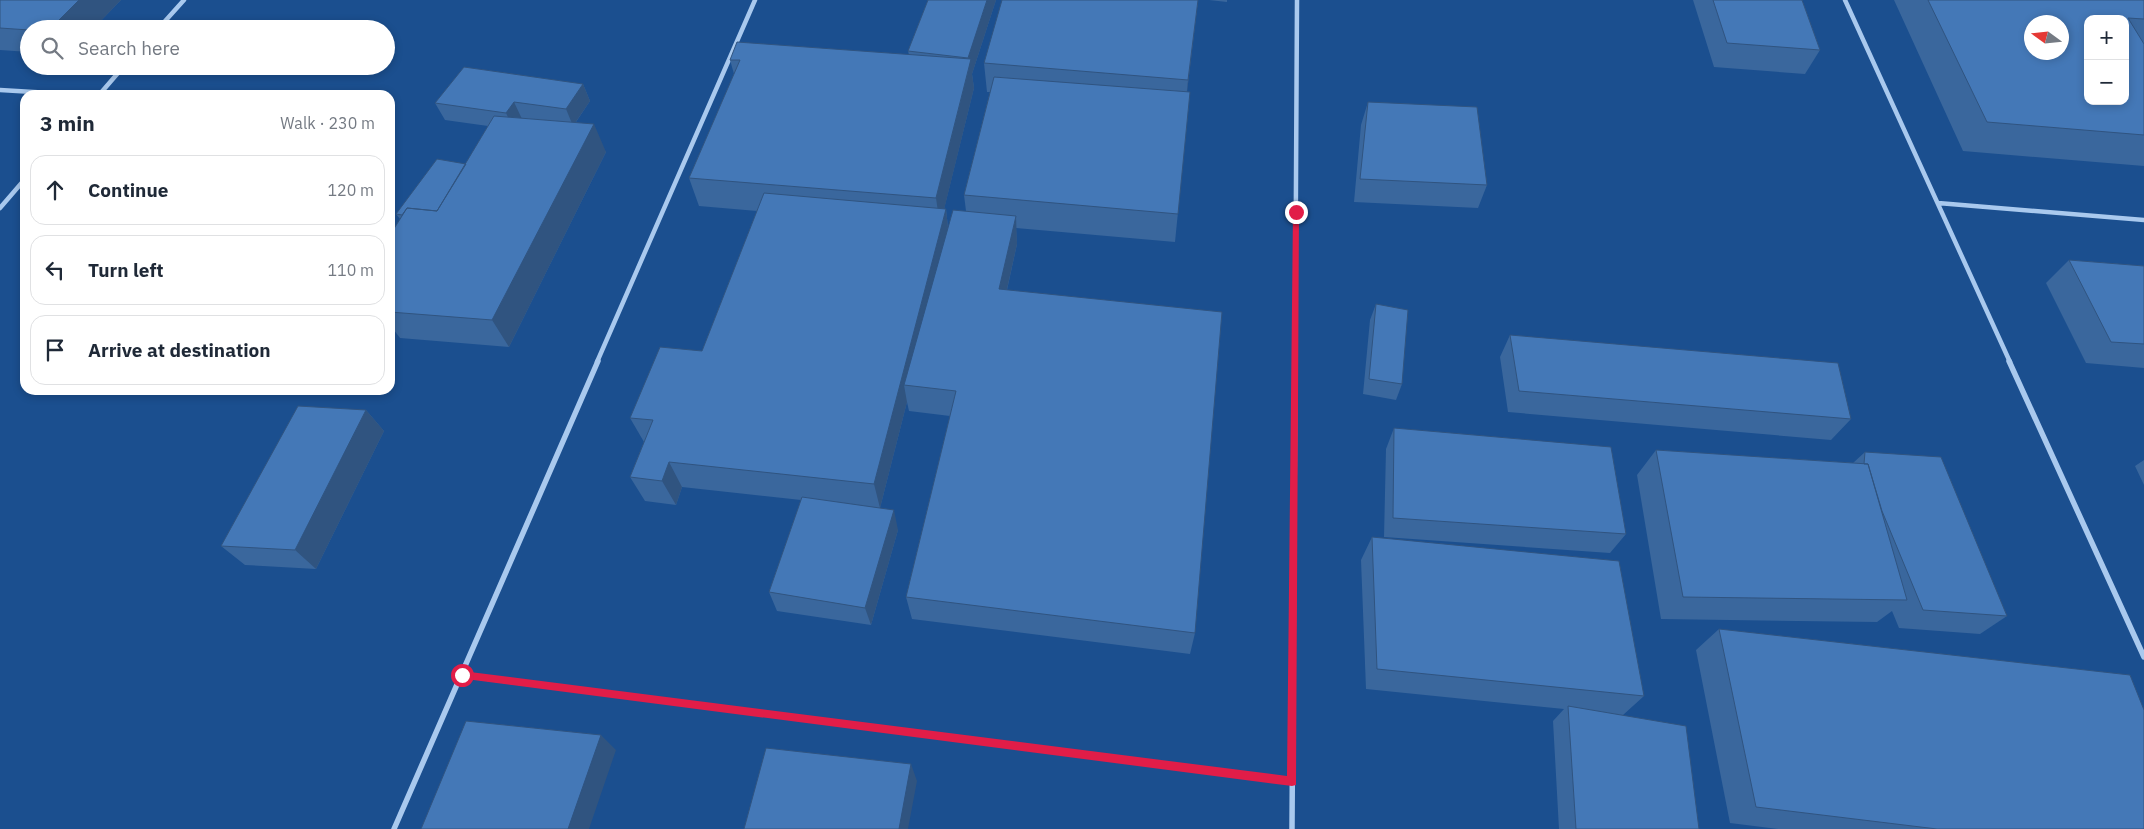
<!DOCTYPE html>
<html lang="en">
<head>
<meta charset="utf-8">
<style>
  body { margin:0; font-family:"IBM Plex Sans",sans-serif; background:#f6f6f7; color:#1f2937 }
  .controls { position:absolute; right:15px; top:15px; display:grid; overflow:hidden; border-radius:10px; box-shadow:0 2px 8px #0003 }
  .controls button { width:45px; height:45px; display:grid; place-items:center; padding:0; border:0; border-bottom:1px solid #e0e1e3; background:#fff; color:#1f2937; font:25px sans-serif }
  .compass { position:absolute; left:2024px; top:15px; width:45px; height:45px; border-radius:50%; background:#fff; box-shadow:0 2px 8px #0003; rotate:285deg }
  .stop { position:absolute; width:15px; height:15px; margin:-11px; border:4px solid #e11d48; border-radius:50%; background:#fff }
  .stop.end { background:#e11d48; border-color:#fff; box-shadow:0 1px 5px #0008 }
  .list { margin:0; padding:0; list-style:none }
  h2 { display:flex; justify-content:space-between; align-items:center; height:65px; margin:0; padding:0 20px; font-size:21px }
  h2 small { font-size:16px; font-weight:400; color:#747a83 }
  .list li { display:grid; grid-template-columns:32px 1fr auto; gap:15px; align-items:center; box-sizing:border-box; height:70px; margin:0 10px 10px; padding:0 10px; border:1px solid #e0e1e3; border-radius:15px }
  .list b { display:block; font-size:19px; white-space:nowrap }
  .list em { font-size:16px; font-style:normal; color:#747a83 }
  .icon { flex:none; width:28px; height:28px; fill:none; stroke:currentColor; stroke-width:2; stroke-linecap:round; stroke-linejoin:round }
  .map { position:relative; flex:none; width:2144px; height:829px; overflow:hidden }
  .search { position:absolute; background:#fff; box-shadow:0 2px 8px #0003; left:20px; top:20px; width:375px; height:55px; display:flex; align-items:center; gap:12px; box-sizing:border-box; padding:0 18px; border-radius:28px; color:#747a83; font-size:19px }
  .panel { position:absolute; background:#fff; box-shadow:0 2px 8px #0003; left:20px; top:90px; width:375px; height:305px; border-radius:15px }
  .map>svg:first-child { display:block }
</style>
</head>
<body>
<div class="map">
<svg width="2144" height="829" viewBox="0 0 2144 829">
  <rect width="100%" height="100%" fill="#1b4f8f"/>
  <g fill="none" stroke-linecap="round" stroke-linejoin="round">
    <!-- street-far1 -->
    <path stroke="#a9c9ee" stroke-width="4.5" d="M1845 0 2010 362
      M158 29 184 0
      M0 90 84 95
      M99 95 124 66
      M1938 203 2144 220
      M0 208 25 179
      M597 362 755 0
      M1295 362 1297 0"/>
    <!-- street -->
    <path stroke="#a9c9ee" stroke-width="5.5" d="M2009 361 2144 657
      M462 675 1292 781
      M394 829 598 361
      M1292 829 1295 361"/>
  </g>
  <!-- wall -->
  <path fill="#3a679d" d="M0 0H121L93 29H29V52L0 50Z
    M928 0H996L972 74 974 88 944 209H946L948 227 966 211 964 195 990 92H987L984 63 1198 0 1187 92H1190L1175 242 1016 228 1017 244 1007 290 1195 633 1190 654 912 619 906 597 950 416 909 411 907 402 880 508 898 530 871 625 777 611 769 592 801 500 682 487 676 505 645 501 630 477 644 442 630 418 702 351 757 211 699 206 689 178 734 74 730 60 909 55 908 51Z
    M1209 0H1227V2Z
    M1693 0H1802L1820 50 1805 74 1714 67Z
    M1894 0H2144V166L1963 151Z
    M583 84 590 101 576 122 606 152 509 347 400 338 390 325V235L400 219 396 214 466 164 488 126 445 120 435 103Z
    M1368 102 1487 185 1478 208 1354 202 1361 125Z
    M2069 260 2144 266V368L2086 363 2046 283Z
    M1376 304 1402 384 1396 400 1363 394 1370 320Z
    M1510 335 1851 419 1831 440 1508 412 1500 357Z
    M366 410 384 431 316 569 245 565 221 546Z
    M1394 428 1626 534 1610 553 1384 537 1386 449Z
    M1656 450 1853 463 1865 452 2007 616 1980 634 1899 628 1892 611 1877 622 1661 619 1637 475Z
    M2144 460V485L2135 466Z
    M1372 537 1644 696 1623 715 1699 829H1559L1553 721 1564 709 1366 689 1361 560Z
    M1719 629 2144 829H1778L1730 823 1696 650Z"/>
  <!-- shaded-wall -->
  <path fill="#305480" d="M79 0H121L93 29H50Z
    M987 0H996L972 74 974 88 940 226 936 198 969 68 968 58Z
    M1198 0 1185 109 1188 80Z
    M583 84 590 101 573 126 566 109Z
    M514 102 522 119 514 130 506 113Z
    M594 124 606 152 509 347 492 320Z
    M946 209 949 237 904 385 907 402 880 508 874 484Z
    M1016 216 1017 244 1001 316 999 289Z
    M366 410 384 431 316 569 295 550Z
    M669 462 682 487 676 505 662 481Z
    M894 510 898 530 871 625 865 608Z
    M601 735 616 750 589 829H568Z
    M911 764 917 781 908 829H899Z"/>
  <!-- building -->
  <path fill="#4478b7" stroke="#305480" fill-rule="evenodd" d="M0 0H79L50 29H29V30L0 28Z
    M928 0H987L968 58 908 51Z
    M1002 0H1198L1188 80 984 63Z
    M1713 0H1802L1820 50 1727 43Z
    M1928 0H2144V19L2128 18 2144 44V135L1987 122ZM2088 19H2125V101H2088ZM2032 22H2062V52H2032Z
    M737 42 971 59 936 198 689 178 740 60H730Z
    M464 67 583 84 566 109 514 102 506 113 435 103Z
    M994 77 1190 92 1178 214 964 195Z
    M1368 102 1477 107 1487 185 1360 179Z
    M494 116 594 124 492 320 390 312V293L392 291 390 290V235L407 208 437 211Z
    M437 159 466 164 437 211 407 208 402 215 396 214Z
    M764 193 946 209 874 484 669 462 662 481 630 477 653 420 630 418 660 347 702 351Z
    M953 210 1016 216 999 289 1222 312 1195 633 906 597 956 391 904 385Z
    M2069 260 2144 266V344L2111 342Z
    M1376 304 1408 310 1402 384 1369 379Z
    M1510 335 1838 363 1851 419 1519 391Z
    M298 406 366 410 295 550 221 546Z
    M1394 428 1611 447 1626 534 1393 518Z
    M1656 450 1868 464 1907 600 1683 597Z
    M1865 452 1941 457 2007 616 1923 610 1882 511 1868 464H1864Z
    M802 497 894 510 865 608 769 592Z
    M1372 537 1619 561 1644 696 1377 669Z
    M1719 629 2130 675 2144 710V829H1937L1756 807Z
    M1568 706 1686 726 1699 829H1576Z
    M466 721 601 735 568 829H421Z
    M766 748 911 764 899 829H744Z"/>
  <!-- route -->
  <path fill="#e11d48" d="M1293 210 1299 212 1296 785 1292 786 458 678 457 675 462 671 1287 776Z"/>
</svg>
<div class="controls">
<button>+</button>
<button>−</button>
</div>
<svg class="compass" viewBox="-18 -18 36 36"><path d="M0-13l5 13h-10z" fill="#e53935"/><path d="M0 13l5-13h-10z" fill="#747a83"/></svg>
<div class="stop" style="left:462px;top:675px"></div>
<div class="stop end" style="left:1296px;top:212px"></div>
<div class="search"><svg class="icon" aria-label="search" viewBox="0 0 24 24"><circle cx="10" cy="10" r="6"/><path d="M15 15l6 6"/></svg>Search here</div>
<section class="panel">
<h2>3 min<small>Walk · 230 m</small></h2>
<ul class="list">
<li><svg class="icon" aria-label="ahead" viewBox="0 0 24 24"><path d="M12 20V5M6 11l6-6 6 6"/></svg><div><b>Continue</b></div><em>120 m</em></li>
<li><svg class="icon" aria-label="left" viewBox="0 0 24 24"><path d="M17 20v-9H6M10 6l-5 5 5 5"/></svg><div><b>Turn left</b></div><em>110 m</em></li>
<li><svg class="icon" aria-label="arrive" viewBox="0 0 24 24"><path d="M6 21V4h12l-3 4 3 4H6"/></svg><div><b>Arrive at destination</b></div></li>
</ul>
</section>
</div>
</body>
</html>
